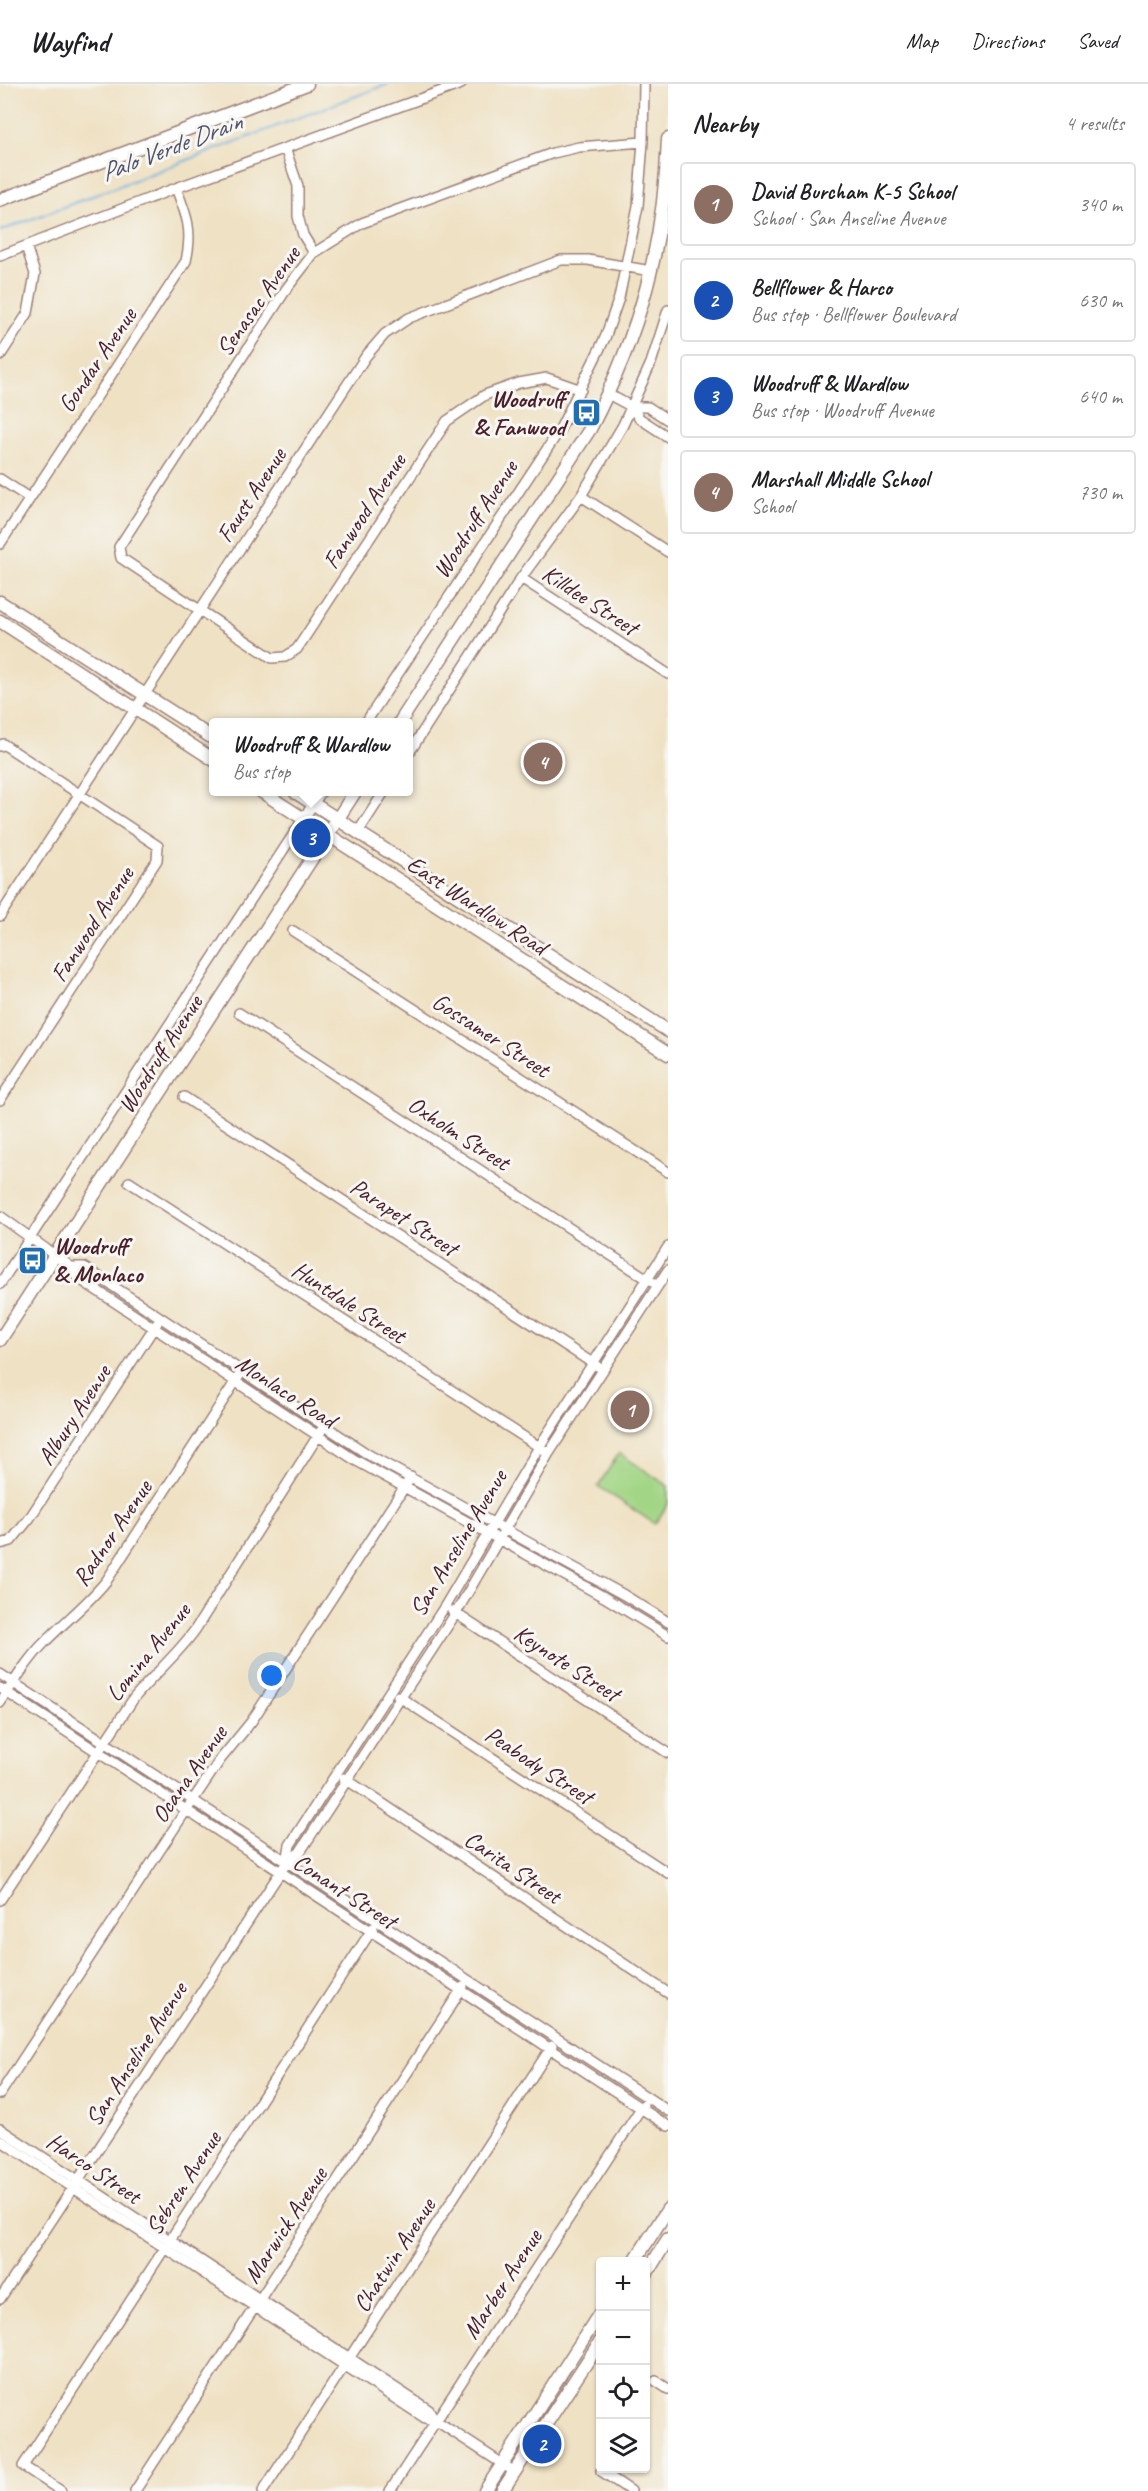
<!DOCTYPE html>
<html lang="en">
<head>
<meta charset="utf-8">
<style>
  body { margin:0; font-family:Caveat,sans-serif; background:#f6f6f6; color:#202124 }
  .controls { position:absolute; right:18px; bottom:18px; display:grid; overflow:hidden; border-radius:6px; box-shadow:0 2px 4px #0004 }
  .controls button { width:54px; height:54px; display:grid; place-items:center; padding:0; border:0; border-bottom:2px solid #e0e0e0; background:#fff; color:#202124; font:30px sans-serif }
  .you { position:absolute; left:272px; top:1592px; width:21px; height:21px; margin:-15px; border:4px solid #fff; border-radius:50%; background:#1a73e8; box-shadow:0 0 0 9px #1a73e833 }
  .badge { display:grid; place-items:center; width:39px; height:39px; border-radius:50%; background:#0f766e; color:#fff; font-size:20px; font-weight:700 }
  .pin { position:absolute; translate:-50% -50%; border:3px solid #fff; box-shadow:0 2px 6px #0006 }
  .popup { position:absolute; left:209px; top:634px; width:204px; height:78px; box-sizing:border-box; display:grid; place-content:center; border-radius:6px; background:#fff; filter:drop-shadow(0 2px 4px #0005); font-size:20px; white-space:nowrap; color:#757577 }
  .popup b { font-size:22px; color:#202124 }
  .popup::after { content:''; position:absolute; left:50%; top:100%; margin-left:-12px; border:12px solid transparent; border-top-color:#fff }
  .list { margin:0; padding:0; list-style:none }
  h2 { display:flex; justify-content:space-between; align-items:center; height:78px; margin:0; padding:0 24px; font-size:26px }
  h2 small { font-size:20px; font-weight:400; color:#757577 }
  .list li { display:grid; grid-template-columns:39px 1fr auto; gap:18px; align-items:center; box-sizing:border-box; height:84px; margin:0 12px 12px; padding:0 12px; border:2px solid #e0e0e0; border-radius:6px }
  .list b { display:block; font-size:22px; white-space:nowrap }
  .list p { margin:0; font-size:20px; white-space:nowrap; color:#757577 }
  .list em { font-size:20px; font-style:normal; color:#757577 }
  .icon { flex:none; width:33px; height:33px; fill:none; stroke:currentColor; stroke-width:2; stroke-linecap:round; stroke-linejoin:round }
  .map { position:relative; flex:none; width:668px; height:2407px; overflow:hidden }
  header { display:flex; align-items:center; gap:36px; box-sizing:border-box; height:84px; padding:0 30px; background:#fff; border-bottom:2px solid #e0e0e0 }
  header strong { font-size:28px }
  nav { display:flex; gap:33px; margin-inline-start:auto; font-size:21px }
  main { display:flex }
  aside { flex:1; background:#fff }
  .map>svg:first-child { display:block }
</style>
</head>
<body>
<header>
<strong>Wayfind</strong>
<nav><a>Map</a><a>Directions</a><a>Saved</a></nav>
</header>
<main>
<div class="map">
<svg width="668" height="2407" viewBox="0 0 668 2407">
  <rect width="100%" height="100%" fill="#f6f6f2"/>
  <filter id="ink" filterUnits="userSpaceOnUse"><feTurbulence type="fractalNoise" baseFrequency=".0167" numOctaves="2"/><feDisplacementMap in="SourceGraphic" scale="12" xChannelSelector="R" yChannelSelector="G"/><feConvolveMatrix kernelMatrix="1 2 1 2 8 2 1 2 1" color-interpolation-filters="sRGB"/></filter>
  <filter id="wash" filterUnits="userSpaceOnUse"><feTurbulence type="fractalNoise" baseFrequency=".008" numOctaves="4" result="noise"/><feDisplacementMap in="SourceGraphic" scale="24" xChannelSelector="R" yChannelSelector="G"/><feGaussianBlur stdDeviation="1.35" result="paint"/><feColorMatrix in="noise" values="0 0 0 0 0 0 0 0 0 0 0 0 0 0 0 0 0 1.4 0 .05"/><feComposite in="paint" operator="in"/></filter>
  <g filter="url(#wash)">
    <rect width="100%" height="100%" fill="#efe1c3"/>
    <!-- green -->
    <path fill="#a2d585" stroke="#767a58" stroke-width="1.5" d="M619 1369 668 1402V1420L655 1440 598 1402Z"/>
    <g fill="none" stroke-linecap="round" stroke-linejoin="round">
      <!-- stream -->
      <path stroke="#64addc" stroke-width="2" d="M0 147 388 0"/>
    </g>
  </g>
  <g filter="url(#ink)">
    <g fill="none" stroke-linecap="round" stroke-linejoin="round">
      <defs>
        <path id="minor" d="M285 64 298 102V132L303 151 314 169
          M0 172 176 104 461 0
          M0 272 28 229 35 190 26 162
          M581 306 547 294 519 299 485 311 447 337 297 565 285 573 272 574 121 474 119 463 287 204 314 169 362 139 553 69 579 63 643 58
          M608 310 632 323H648L668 336
          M632 323 639 334 668 353
          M0 395 29 414
          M581 412 668 468
          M0 460 186 177C193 147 187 132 176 104
          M521 494 668 590
          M366 638 559 347 605 254 619 214 638 122 643 58 644 0
          M0 662 3 660 158 762 157 776 0 1016
          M409 669 521 494 581 412 623 341 651 279 668 226
          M358 748 384 708
          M0 832 366 272 385 250 409 234 561 176H588L651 187
          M293 847 668 1088
          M239 929 652 1198
          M184 1013 597 1282
          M129 1098 544 1366
          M0 1132 71 1183 78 1194 355 1376 604 1513 668 1552
          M71 1183H84L369 1371 624 1511 668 1538
          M0 1200 321 708
          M0 1460 11 1457 29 1435 157 1239
          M452 1527 668 1669
          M0 1590 668 2027
          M0 1604 668 2042
          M398 1612 668 1789
          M0 1619C14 1598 27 1576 44 1559 65 1537 88 1520 107 1496L239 1292
          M344 1694 668 1909
          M287 1778 290 1761 445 1522 539 1363 668 1163
          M0 1816 134 1614C154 1590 177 1571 195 1546L321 1347
          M0 2010 181 1734 220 1676 251 1638 411 1393
          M0 2045 429 2326 435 2336
          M0 2056 425 2334 435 2336 515 2388
          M0 2215 287 1778 300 1768 456 1529 549 1369 668 1186
          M656 2297 668 2305
          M601 2387 631 2407
          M61 2407 23 2382 373 1844
          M135 2407 463 1903
          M263 2407 552 1962
          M390 2407 643 2021"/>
        <path id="major" d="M0 116 307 0
          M0 518 214 655
          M0 537 214 676
          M400 638 590 345C640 249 664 163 668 55
          M262 708 668 970
          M295 708 668 947
          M0 1256 355 708
          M634 2178 668 2125
          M646 2190 668 2155
          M485 2407 600 2229
          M502 2407 600 2258"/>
      </defs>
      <!-- minor casing -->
      <use href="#minor" stroke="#9c8077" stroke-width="12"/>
      <!-- major casing -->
      <use href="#major" stroke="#9c8077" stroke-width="15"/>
      <!-- minor -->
      <use href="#minor" stroke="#fff" stroke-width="9"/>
      <!-- major -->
      <use href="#major" stroke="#fff" stroke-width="12"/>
    </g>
  </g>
  <!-- icons -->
  <defs>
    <symbol id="bus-square" viewBox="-11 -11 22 22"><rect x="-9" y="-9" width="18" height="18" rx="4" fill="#1f6fb2" stroke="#f6f6f2"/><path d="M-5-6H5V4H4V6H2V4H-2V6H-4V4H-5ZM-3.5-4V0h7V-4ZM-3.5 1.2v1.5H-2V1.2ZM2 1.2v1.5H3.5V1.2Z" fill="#fff"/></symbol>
  </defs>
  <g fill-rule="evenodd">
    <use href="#bus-square" x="570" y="312" width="33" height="33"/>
    <use href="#bus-square" x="16" y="1160" width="33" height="33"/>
  </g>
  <g text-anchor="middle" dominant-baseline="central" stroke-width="6" stroke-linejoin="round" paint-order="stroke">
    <!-- street labels -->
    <g font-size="24" fill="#4a1f2b" stroke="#f6f6f2">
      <text transform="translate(258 217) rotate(-55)">Senasac Avenue</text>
      <text transform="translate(97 276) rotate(-56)">Gondar Avenue</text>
      <text transform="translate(251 411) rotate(-57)">Faust Avenue</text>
      <text transform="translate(364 427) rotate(-57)">Fanwood Avenue</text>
      <text transform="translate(475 435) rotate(-57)">Woodruff Avenue</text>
      <text transform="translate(590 516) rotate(33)">Killdee Street</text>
      <text transform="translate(477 821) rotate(33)">East Wardlow Road</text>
      <text transform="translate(92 840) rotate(-57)">Fanwood Avenue</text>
      <text transform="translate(491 951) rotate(33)">Gossamer Street</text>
      <text transform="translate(160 970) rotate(-57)">Woodruff Avenue</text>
      <text transform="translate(459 1049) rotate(33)">Oxholm Street</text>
      <text transform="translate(404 1133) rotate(33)">Parapet Street</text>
      <text transform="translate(349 1218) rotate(33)">Huntdale Street</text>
      <text transform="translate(286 1307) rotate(33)">Monlaco Road</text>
      <text transform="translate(74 1331) rotate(-57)">Albury Avenue</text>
      <text transform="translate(112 1449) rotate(-56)">Radnor Avenue</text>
      <text transform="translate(458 1459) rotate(-59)">San Anseline Avenue</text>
      <text transform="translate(148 1568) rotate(-51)">Lomina Avenue</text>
      <text transform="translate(567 1579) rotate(33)">Keynote Street</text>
      <text transform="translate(539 1681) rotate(33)">Peabody Street</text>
      <text transform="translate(189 1690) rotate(-55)">Ocana Avenue</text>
      <text transform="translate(513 1783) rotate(34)">Carita Street</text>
      <text transform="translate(345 1807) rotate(33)">Conant Street</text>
      <text transform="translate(136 1970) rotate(-57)">San Anseline Avenue</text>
      <text transform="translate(94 2084) rotate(34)">Harco Street</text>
      <text transform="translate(183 2099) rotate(-57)">Sebren Avenue</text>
      <text transform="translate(285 2141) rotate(-57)">Marwick Avenue</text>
      <text transform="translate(394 2171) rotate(-57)">Chatwin Avenue</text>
      <text transform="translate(502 2200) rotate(-57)">Marber Avenue</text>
    </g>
    <!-- poi labels -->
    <g font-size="24" font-weight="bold" fill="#4a1f2b" stroke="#f6f6f2" text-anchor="end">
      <text x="565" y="315">Woodruff<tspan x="565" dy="28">&amp; Fanwood</tspan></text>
      <text x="54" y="1162" text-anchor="start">Woodruff<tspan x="54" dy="28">&amp; Monlaco</tspan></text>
    </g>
    <!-- water labels -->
    <g font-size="26" font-style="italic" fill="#535169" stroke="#f6f6f2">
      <text transform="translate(171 63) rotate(-21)">Palo Verde Drain</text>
    </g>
  </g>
</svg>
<div class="controls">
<button>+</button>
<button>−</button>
<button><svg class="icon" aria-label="locate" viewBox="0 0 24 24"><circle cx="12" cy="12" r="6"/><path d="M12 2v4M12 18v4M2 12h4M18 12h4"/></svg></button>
<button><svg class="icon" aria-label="layers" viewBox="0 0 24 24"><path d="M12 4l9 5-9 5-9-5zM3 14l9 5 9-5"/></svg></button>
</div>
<div class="you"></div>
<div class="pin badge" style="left:630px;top:1326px;background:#8d6e63">1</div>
<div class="pin badge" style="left:542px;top:2360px;background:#1a4fb4">2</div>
<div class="pin badge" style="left:311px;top:754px;background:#1a4fb4">3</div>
<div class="popup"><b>Woodruff &amp; Wardlow</b>Bus stop</div>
<div class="pin badge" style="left:543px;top:678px;background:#8d6e63">4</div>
</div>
<aside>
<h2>Nearby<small>4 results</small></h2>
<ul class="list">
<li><span class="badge" style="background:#8d6e63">1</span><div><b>David Burcham K-5 School</b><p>School · San Anseline Avenue</p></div><em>340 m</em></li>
<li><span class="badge" style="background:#1a4fb4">2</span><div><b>Bellflower &amp; Harco</b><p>Bus stop · Bellflower Boulevard</p></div><em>630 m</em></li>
<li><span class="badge" style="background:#1a4fb4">3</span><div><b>Woodruff &amp; Wardlow</b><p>Bus stop · Woodruff Avenue</p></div><em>640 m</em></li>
<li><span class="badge" style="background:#8d6e63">4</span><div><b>Marshall Middle School</b><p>School</p></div><em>730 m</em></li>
</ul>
</aside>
</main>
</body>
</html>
